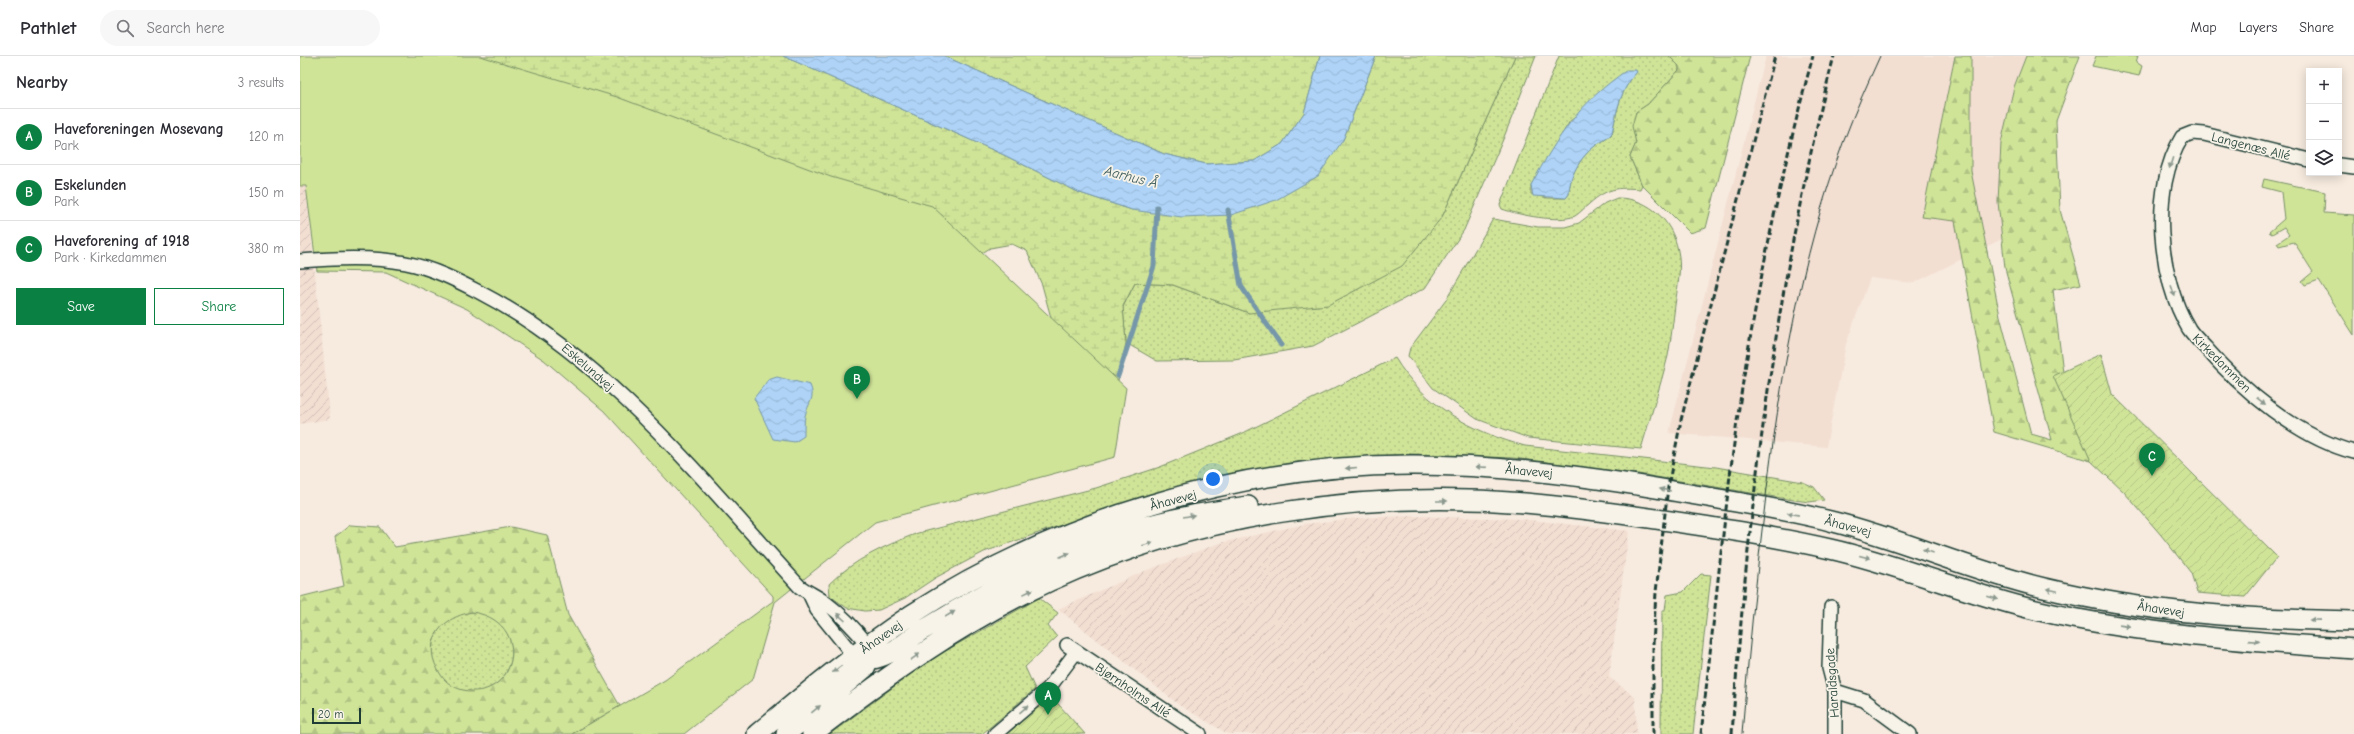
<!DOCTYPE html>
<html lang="en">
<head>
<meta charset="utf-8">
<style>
  body { margin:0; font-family:"Comic Neue",sans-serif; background:#f7f7f7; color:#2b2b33 }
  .controls { position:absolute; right:12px; top:12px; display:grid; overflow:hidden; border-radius:0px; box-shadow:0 2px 10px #0003 }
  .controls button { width:36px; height:36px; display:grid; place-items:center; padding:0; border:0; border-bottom:1px solid #e1e1e2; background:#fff; color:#2b2b33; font:20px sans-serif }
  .scale { position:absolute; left:12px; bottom:10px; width:49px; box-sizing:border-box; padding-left:4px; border:2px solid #1f3d34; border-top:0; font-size:11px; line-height:14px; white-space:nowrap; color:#1f3d34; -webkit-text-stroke:3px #f7f3e8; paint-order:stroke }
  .you { position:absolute; left:913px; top:423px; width:14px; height:14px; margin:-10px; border:3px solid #fff; border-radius:50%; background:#1a73e8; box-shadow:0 0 0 6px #1a73e833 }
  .badge { display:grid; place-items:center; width:26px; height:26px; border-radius:50%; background:#0b8043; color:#fff; font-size:13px; font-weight:700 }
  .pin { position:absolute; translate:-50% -33px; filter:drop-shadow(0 1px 2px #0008) }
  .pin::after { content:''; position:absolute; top:21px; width:14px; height:12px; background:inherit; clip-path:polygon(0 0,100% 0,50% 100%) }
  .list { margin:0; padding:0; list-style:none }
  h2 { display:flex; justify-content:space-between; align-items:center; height:52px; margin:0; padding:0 16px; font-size:17px }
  h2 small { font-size:13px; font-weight:400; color:#7c7c81 }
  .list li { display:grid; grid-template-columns:26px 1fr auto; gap:12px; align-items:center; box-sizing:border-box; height:56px; padding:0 16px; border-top:1px solid #e1e1e2 }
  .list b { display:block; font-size:15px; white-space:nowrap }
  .list p { margin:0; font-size:13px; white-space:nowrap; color:#7c7c81 }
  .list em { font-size:13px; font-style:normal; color:#7c7c81 }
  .actions { display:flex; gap:8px; padding:12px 16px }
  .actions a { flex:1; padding:9px 0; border:1px solid #0b8043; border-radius:0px; text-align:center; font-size:14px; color:#0b8043 }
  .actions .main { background:#0b8043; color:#fff }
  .icon { flex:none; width:22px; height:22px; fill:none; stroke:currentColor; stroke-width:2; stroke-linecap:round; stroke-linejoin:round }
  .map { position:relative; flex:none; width:2054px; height:678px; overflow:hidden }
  header { display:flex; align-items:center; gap:24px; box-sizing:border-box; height:56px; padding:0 20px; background:#fff; border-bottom:1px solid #e1e1e2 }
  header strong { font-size:19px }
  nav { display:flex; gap:22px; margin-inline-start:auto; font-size:14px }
  .search { width:280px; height:36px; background:#f7f7f7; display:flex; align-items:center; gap:10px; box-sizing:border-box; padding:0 14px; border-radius:22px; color:#7c7c81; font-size:15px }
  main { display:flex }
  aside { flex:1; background:#fff }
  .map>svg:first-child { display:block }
</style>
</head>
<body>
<header>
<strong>Pathlet</strong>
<div class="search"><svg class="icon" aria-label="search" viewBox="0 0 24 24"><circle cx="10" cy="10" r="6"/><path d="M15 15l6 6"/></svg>Search here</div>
<nav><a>Map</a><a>Layers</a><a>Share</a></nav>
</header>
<main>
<aside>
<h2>Nearby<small>3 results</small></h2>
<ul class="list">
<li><span class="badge">A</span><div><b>Haveforeningen Mosevang</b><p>Park</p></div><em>120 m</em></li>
<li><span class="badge">B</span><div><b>Eskelunden</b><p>Park</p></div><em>150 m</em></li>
<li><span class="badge">C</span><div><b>Haveforening af 1918</b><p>Park · Kirkedammen</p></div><em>380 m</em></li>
</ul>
<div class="actions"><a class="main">Save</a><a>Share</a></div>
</aside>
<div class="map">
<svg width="2054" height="678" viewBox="0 0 2054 678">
  <defs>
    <pattern id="industrial-furrows" width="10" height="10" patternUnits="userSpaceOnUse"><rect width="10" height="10" fill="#f3ded2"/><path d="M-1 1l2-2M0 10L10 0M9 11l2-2" fill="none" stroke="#d0bfb5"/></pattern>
    <pattern id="grass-dots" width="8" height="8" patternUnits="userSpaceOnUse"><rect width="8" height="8" fill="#d0e498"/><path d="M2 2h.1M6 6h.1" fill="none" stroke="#b2c484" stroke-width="1.8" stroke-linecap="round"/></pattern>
    <pattern id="forest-firs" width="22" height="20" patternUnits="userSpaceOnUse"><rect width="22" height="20" fill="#d0e498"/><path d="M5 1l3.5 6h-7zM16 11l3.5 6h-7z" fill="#b2c484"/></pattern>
    <pattern id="wetland-marsh" width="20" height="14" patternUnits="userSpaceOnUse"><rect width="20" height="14" fill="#d0e498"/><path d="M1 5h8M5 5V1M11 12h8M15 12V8" fill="none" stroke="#b2c484"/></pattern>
    <pattern id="garden-furrows" width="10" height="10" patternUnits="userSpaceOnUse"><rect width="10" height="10" fill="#d0e498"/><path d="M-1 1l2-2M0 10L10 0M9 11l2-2" fill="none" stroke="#b2c484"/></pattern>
    <pattern id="water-waves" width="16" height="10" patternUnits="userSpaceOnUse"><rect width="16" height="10" fill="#aed3f7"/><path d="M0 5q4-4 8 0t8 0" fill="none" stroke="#95b6d4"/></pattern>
  </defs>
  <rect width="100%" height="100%" fill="#f7ebdf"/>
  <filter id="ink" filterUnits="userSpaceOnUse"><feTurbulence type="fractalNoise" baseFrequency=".025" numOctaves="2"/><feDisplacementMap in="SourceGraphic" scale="8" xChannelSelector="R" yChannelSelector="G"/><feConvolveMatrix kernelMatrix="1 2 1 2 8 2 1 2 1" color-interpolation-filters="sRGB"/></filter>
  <g filter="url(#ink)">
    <!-- built -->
    <path fill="#f3ded2" d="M1466 0H1780L1756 65 1760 154 1614 227 1570 222 1546 288 1526 391 1369 377Z"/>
    <!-- industrial -->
    <path fill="url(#industrial-furrows)" d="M0 130H6L30 363 0 368Z
      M1111 460 1221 463 1329 475 1309 621 1335 641 1337 678H928L879 649 758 553 845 515 920 487 1005 468 1057 462Z"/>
    <!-- grass -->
    <path fill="url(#grass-dots)" stroke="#789066" fill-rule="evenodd" d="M1215 0H1236L1204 81 1164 174 1125 232 1013 290 934 304 857 305 826 287 823 251 835 227 873 229 949 257 863 159 882 161H1142Z
      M1259 0H1369L1379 10V14L1348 48 1336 56 1333 70 1336 87 1330 101 1342 129 1340 133C1317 131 1307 132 1289 148 1285 151 1280 157 1275 160 1258 167 1219 159 1202 153L1200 149ZM1337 16C1320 34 1317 54 1312 78 1307 84 1301 85 1295 90 1280 101 1269 121 1269 138L1266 142H1248L1231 138V129L1270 65Z
      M1317 142C1351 142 1375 167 1379 201 1381 216 1377 234 1375 249 1373 266 1371 283 1368 300 1360 331 1350 362 1341 393L1228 382 1177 363 1133 332 1108 300 1110 292 1146 244 1193 163 1238 171H1265L1279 167 1305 147Z
      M1095 302C1123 349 1174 377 1225 390L1416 411 1503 426 1514 431 1524 444 1509 446 1487 443 1338 418 1213 402 1112 398 1027 403 922 420 833 444 684 496 635 522 605 542 579 554 565 555 547 552 530 540 529 528C553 504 586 489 618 477L796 432 860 411 941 378Z
      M1401 518 1411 519 1393 678H1361L1362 554H1365L1367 539 1383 536Z
      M739 542 758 557 748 570 757 581 725 611 735 633 682 678H530L631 603Z
      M132 596a40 40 0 1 1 80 0a40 40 0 1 1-80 0Z"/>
    <!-- forest -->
    <path fill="url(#forest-firs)" stroke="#789066" fill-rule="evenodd" d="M1369 0H1450L1406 172 1390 177 1342 129 1330 101 1336 87 1332 70 1336 56 1348 48 1379 14V10Z
      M1655 0H1671V115L1700 260 1731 378 1752 384 1705 212 1698 146 1701 87 1714 31 1726 0H1780L1756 65 1760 154 1781 228 1753 234 1765 333 1791 405 1694 376 1655 165 1622 161Z
      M50 469 80 471 95 491 211 471 247 479 268 559 320 650 272 678H0V541L44 530 35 481ZM172 556C234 565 218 645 163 634 155 632 146 627 141 619 120 588 139 562 172 556Z"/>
    <!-- wetland -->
    <path fill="url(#wetland-marsh)" stroke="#789066" d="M115 0H483L704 99 780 137 832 154 1043 84 1076 0H1215L1142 161 1102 210 1028 249 949 257 873 229 835 227 823 250 826 287 813 348 753 269 742 229 727 195 712 188 690 192 624 235Z
      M644 0H1020L1004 57 982 88 954 105 906 108 864 98Z"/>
    <!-- park -->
    <path fill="#d0e498" stroke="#789066" d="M0 0H180L317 41 531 121 632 150 826 332 815 401 575 466 475 546 453 623 384 678H272L365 624 473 545V540L304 355 244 304 167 253 86 216 17 215 6 130H0Z
      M1796 0H1838L1836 6 1842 10 1839 20 1792 10Z
      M1964 123 2025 136 2024 157 2054 159V279L2019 224 2005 229 2002 225 2013 216 1994 186 1979 190 1977 187 1989 179 1984 171 1972 178 1969 176 1984 163 1981 136 1962 131Z"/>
    <!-- garden -->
    <path fill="url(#garden-furrows)" stroke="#789066" d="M1801 298 1812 338 1977 501 1945 541 1897 537 1891 517 1861 479 1824 436 1791 405 1753 320Z
      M751 640 785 678H707Z"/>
    <!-- water -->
    <path fill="url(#water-waves)" stroke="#7597a9" d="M483 0H644L864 98 906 108 954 105 982 88 1004 57 1020 0H1076L1043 84 1018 120 976 144 931 159 882 161 832 154 780 137 704 99Z
      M1327 14H1336L1337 16C1320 34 1317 54 1312 77 1307 84 1301 85 1295 90 1280 101 1269 121 1269 138L1266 142 1233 140 1231 129C1258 80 1279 47 1327 14Z
      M477 321 510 329C516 342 508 347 505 360 504 366 504 374 504 380L495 386 473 383 454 342 468 324Z"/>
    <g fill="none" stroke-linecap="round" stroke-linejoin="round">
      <!-- stream -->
      <path stroke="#7597a9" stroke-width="5" d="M928 154 941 230 981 289
        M818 320 854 210 857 151"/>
      <defs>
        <path id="minor" d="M2009 104 1904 78 1892 77 1882 81C1850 133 1858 222 1889 273 1893 279 1899 285 1905 291 1941 333 1999 382 2054 396
          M2039 109 2054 111
          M0 205C34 202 72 200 106 207 132 212 156 224 179 236 308 303 403 425 500 531 509 537 518 541 526 547 542 559 556 574 568 589
          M510 539 517 554 554 600
          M1531 551 1529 612 1535 635V678
          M767 589 900 678
          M1535 635 1564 644 1610 678
          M695 678 748 633 776 596"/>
        <path id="secondary" d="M554 600C579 612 602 588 621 575 633 568 646 561 658 553 712 522 771 491 832 474 870 462 909 456 948 450
          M457 678C507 636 557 595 611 559 759 464 939 408 1115 409 1206 409 1295 421 1384 437 1434 446 1485 453 1534 466 1605 484 1672 515 1744 532 1847 557 1948 563 2054 565
          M486 678 565 612 569 603V593
          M512 678C587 620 663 565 750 525 898 458 1064 434 1225 447 1274 451 1322 458 1370 465 1424 473 1478 481 1530 493 1601 509 1669 539 1740 555 1843 579 1949 585 2054 593"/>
      </defs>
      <!-- minor casing -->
      <use href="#minor" stroke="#1f3d34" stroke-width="16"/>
      <!-- secondary casing -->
      <use href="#secondary" stroke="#1f3d34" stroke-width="22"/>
      <!-- minor -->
      <use href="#minor" stroke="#f7f3e8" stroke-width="13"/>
      <!-- secondary -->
      <use href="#secondary" stroke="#f7f3e8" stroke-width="19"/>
      <!-- tram -->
      <path stroke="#1f3d34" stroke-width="1" d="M1442 678C1448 601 1456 525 1465 448 1480 326 1500 203 1543 87 1554 57 1567 29 1580 0"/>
      <!-- rail -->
      <path stroke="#1f3d34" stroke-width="3" stroke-dasharray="6 3" stroke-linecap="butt" d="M1353 678V589L1356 536 1368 431 1381 364 1475 0
        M1401 678C1413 574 1423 469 1437 365 1455 242 1480 120 1513 0
        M1432 678C1448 451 1477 221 1534 0"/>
    </g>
    <!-- one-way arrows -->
    <defs><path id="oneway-solid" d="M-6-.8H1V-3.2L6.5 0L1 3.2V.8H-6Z"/></defs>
    <g fill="#8b988e">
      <use href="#oneway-solid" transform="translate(1871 107) rotate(107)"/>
      <use href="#oneway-solid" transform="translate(1873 235) rotate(71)"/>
      <use href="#oneway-solid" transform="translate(1961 345) rotate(38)"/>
      <use href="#oneway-solid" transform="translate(1181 411) rotate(-176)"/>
      <use href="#oneway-solid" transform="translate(1051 412) rotate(175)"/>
      <use href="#oneway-solid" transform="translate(1365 434) rotate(-170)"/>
      <use href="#oneway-solid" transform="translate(1142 445)"/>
      <use href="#oneway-solid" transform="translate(1493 458) rotate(-169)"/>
      <use href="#oneway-solid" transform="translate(889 460) rotate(-10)"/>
      <use href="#oneway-solid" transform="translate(848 488) rotate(-17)"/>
      <use href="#oneway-solid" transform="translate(1628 495) rotate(-161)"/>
      <use href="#oneway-solid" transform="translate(765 499) rotate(-23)"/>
      <use href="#oneway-solid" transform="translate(1565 501) rotate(14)"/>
      <use href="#oneway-solid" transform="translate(1752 534) rotate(-168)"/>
      <use href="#oneway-solid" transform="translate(728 536) rotate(-26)"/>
      <use href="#oneway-solid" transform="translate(1693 542) rotate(16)"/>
      <use href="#oneway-solid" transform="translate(650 558) rotate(-31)"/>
      <use href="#oneway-solid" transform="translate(541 561) rotate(-138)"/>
      <use href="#oneway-solid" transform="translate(2015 564) rotate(-179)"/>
      <use href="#oneway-solid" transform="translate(1825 570) rotate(8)"/>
      <use href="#oneway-solid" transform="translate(1954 585) rotate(4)"/>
      <use href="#oneway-solid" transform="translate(615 601) rotate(-35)"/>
      <use href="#oneway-solid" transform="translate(537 613) rotate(142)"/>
      <use href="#oneway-solid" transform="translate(516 653) rotate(-39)"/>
      <use href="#oneway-solid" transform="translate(724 653) rotate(-40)"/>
    </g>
  </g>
  <g text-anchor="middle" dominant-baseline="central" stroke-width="3.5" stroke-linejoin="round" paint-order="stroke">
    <!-- street labels -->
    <g font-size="13" fill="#1f3d34" stroke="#f7f3e8">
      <text transform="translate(1951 90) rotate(14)">Langenæs Allé</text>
      <text transform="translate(1922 307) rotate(45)">Kirkedammen</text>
      <text transform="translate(288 311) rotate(41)">Eskelundvej</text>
      <text transform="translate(1229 415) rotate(5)">Åhavevej</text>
      <text transform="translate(873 444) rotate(-15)">Åhavevej</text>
      <text transform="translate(1548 470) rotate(15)">Åhavevej</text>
      <text transform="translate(1861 553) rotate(9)">Åhavevej</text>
      <text transform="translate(581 581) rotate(-35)">Åhavevej</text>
      <text transform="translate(1532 627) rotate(-94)">Haraldsgade</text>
      <text transform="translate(833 634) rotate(34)">Bjørnholms Allé</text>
    </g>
    <!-- water labels -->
    <g font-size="14" font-style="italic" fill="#3c5b5b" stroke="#f7f3e8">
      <text transform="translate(831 121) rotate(14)">Aarhus Å</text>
    </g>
  </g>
</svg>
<div class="controls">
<button>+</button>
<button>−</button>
<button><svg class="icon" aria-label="layers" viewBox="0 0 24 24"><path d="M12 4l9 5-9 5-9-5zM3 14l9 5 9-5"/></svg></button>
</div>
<div class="scale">20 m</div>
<div class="you"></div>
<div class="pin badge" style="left:748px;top:659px">A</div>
<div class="pin badge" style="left:557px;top:343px">B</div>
<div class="pin badge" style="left:1852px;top:420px">C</div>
</div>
</main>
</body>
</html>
